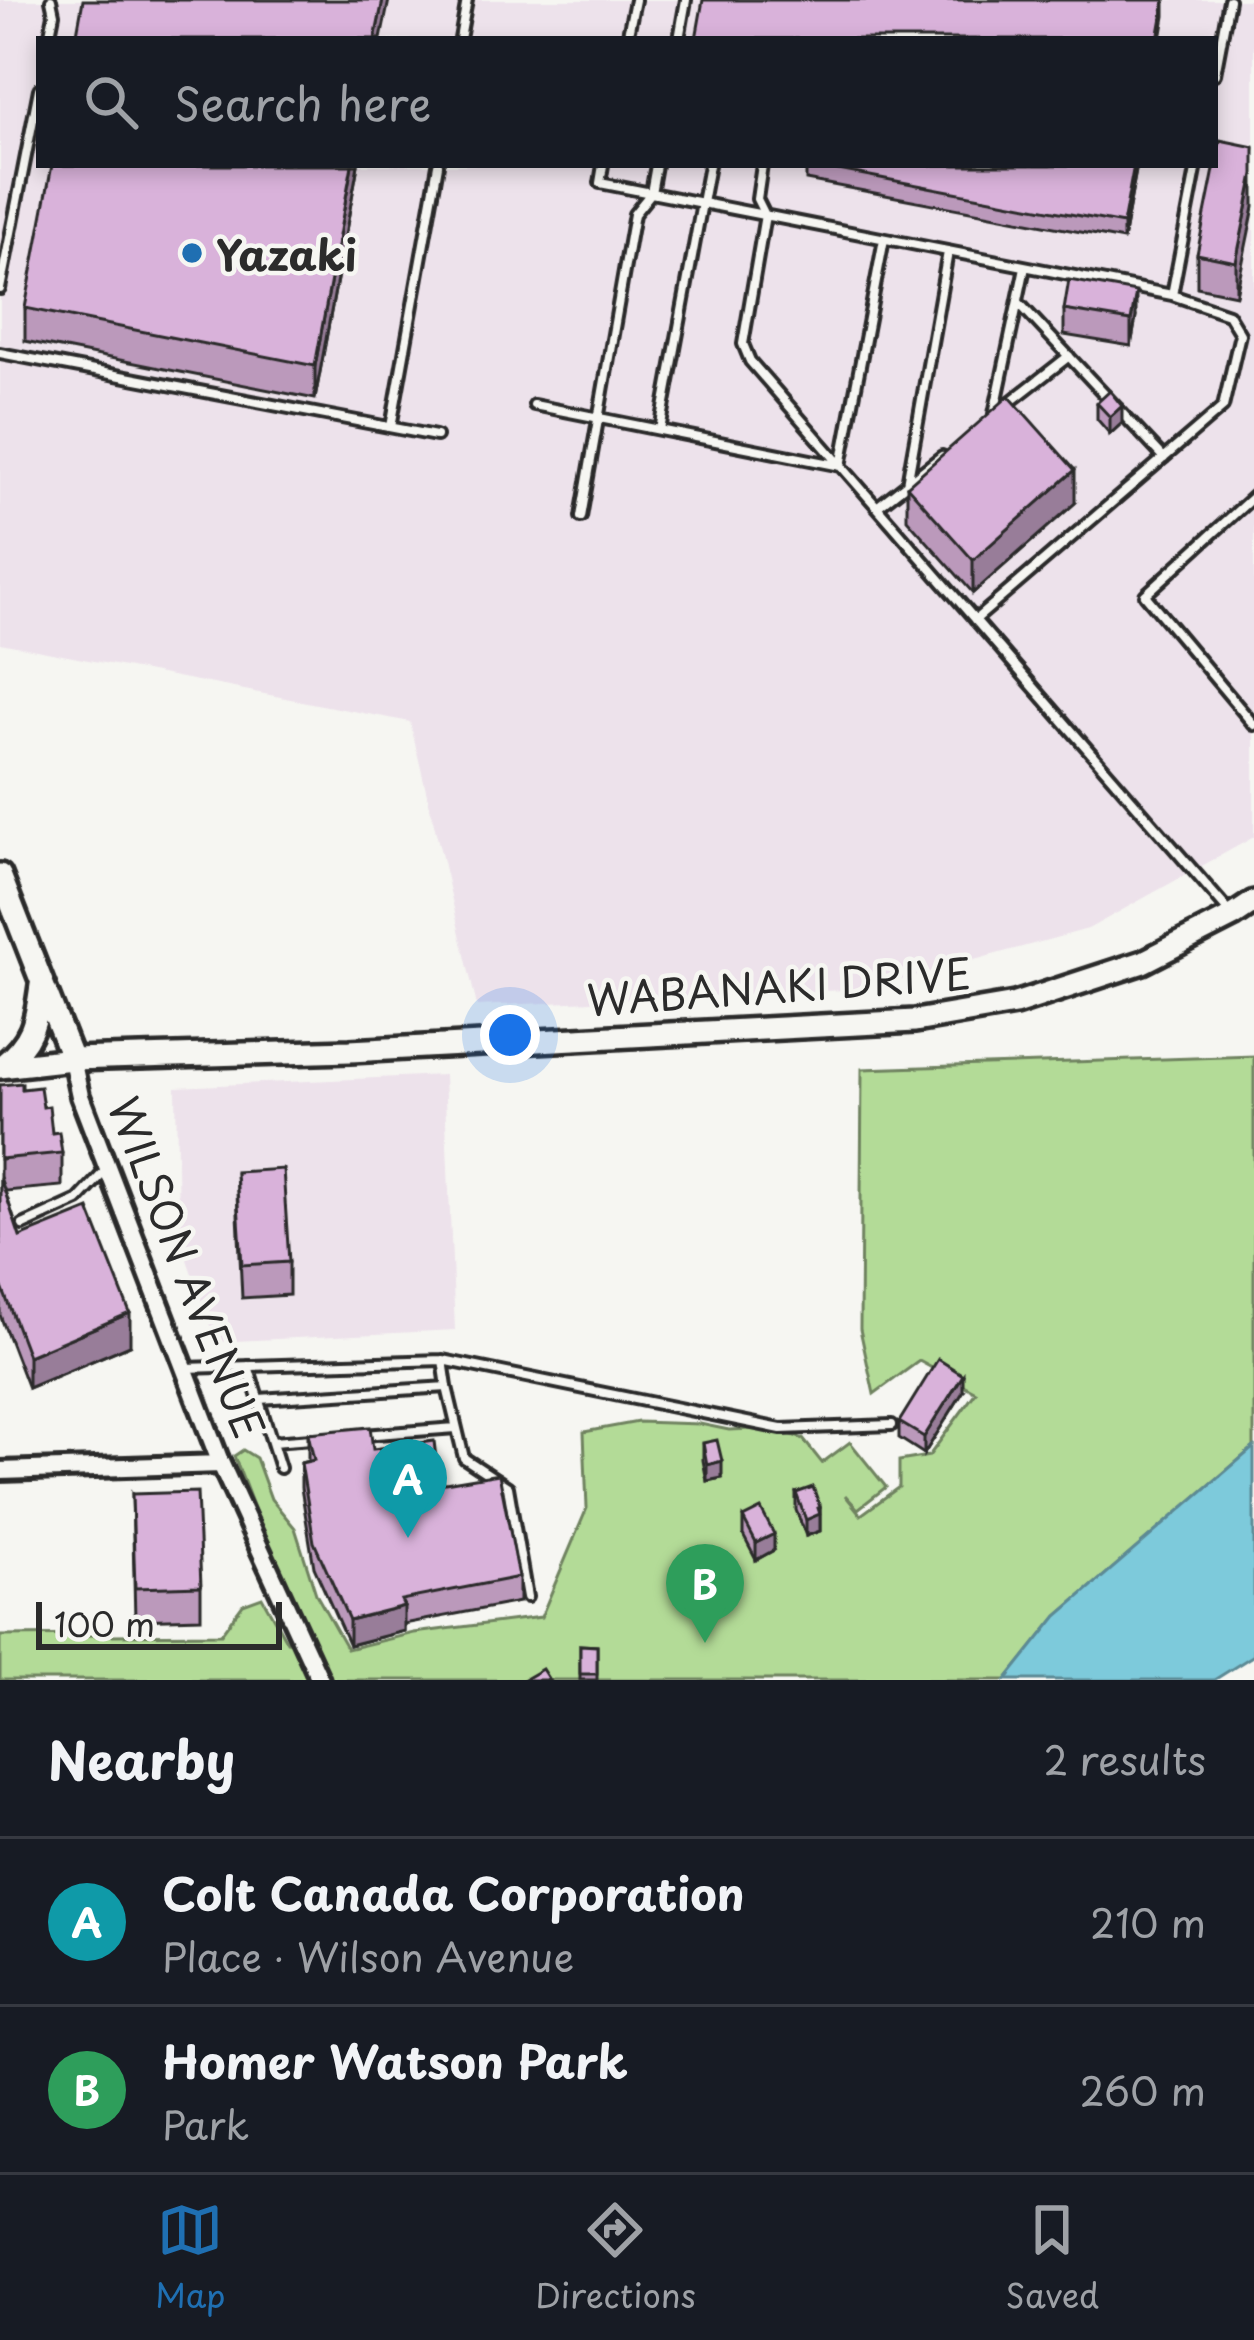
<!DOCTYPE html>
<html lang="en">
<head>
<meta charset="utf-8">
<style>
  body { margin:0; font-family:"Playpen Sans",sans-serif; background:#20242c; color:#f1f3f6 }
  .scale { position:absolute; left:36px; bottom:30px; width:246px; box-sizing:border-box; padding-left:12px; border:6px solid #2b2b2b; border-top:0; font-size:33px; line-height:42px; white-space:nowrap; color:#2b2b2b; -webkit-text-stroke:9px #f6f6f2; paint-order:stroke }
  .you { position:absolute; left:510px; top:1035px; width:42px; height:42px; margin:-30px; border:9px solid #fff; border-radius:50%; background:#1a73e8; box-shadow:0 0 0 18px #1a73e833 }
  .badge { display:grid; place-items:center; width:78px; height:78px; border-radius:50%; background:#1f6fb2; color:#fff; font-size:39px; font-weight:700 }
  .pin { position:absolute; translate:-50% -99px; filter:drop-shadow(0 3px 6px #0008) }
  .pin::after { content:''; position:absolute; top:63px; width:42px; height:36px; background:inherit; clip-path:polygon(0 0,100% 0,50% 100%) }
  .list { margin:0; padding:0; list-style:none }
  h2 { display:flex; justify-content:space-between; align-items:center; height:156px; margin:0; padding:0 48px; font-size:51px }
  h2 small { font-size:39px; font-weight:400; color:#9ea1a6 }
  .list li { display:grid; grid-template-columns:78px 1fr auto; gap:36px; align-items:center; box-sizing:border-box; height:168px; padding:0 48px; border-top:3px solid #363941 }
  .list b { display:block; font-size:45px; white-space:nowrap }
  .list p { margin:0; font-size:39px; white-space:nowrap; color:#9ea1a6 }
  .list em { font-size:39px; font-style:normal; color:#9ea1a6 }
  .icon { flex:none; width:66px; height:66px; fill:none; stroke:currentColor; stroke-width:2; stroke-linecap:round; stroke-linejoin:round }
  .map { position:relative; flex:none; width:1254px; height:1680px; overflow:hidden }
  .search { position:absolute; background:#171b24; box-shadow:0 6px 18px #0003; left:36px; right:36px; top:36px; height:132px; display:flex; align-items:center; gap:30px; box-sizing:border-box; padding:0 42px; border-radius:0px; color:#9ea1a6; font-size:45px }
  .sheet { height:492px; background:#171b24 }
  nav { display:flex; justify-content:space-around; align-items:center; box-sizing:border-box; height:168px; border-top:3px solid #363941; background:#171b24; font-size:33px; color:#9ea1a6 }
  nav a { display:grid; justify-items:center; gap:6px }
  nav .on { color:#1f6fb2 }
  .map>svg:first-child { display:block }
</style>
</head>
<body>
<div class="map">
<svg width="1254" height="1680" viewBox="0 0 1254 1680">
  <rect width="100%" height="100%" fill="#f6f6f2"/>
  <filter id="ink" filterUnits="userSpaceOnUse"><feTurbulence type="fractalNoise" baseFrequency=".00833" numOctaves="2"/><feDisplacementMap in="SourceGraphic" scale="24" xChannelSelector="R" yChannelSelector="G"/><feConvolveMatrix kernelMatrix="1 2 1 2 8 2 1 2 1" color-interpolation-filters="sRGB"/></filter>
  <g filter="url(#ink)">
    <!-- built -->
    <path fill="#ede2eb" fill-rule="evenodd" d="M0 0H1254V837L1088 929 868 989 477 1006 410 722 0 643ZM39 39H1215V165H39Z
      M444 1075 455 1330 216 1342 178 1234 176 1087Z"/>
    <!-- green -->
    <path fill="#b3db97" stroke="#6f8361" stroke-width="3" d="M1254 1056V1447L1057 1616 1006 1680H0V1636L221 1634 243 1604 262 1597 287 1642 313 1645 270 1550 234 1456 243 1450 256 1458 271 1499 295 1528 316 1594 347 1649 414 1633 541 1617 587 1508 584 1432 638 1422 700 1424 729 1430 774 1428 803 1439 822 1463 850 1442 886 1487 858 1509 845 1495 861 1515 899 1487V1461L929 1456 976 1392 919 1361 874 1394 860 1329 862 1069Z"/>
    <!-- water -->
    <path fill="#7dcadb" stroke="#5c8a95" stroke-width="3" d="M1254 1447V1655L1214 1680H1006L1057 1616Z"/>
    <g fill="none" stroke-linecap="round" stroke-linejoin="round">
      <defs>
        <path id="service" d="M49 39 54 14 51 0
          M460 39 467 0
          M627 39 635 0
          M679 39 686 0
          M1215 74 1229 0
          M603 165 600 183 1172 295 1228 314 1240 334 1223 407 975 620
          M762 165 757 199 765 215 743 344 750 361 1232 915
          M0 289 39 89
          M1172 295 1197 165
          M1018 302 1164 458
          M0 353 436 436
          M534 405 841 466 884 239
          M1005 406 1069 356
          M994 414 1025 267
          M391 427 438 165
          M660 430 709 165
          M907 484 948 252
          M1254 496 1145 595 1254 725
          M877 507 942 456
          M581 517 634 214 651 193 656 165
          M23 1225 78 1200 105 1171
          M248 1366 280 1468
          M185 1368 443 1360 781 1429 892 1425
          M447 1387 464 1458 508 1487 527 1597
          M259 1399 447 1387 443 1360
          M363 1435 456 1428
          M272 1442 312 1439"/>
        <path id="minor" d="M72 1059 80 1096 221 1464 320 1680
          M0 1471 221 1464"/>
        <path id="tertiary" d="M0 875 72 1059
          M2 1066C33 1041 36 1023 41 985
          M0 1067 72 1059 350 1051 915 1021 1015 1004 1143 962 1233 916 1254 902"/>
      </defs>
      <!-- service casing -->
      <use href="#service" stroke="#2b2b2b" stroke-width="16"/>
      <!-- minor casing -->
      <use href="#minor" stroke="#2b2b2b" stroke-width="26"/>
      <!-- tertiary casing -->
      <use href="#tertiary" stroke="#2b2b2b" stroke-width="30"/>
      <!-- service -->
      <use href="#service" stroke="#f6f6f2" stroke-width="8"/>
      <!-- minor -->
      <use href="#minor" stroke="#f6f6f2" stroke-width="16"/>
      <!-- tertiary -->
      <use href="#tertiary" stroke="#f6f6f2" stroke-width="21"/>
    </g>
    <!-- wall -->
    <path fill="#b9b" stroke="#2b2b2b" stroke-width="3" d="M1254 147 1236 295 1197 287V254Z
      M358 165 315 399 25 341V308Z
      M806 165H1137L1123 240 806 180Z
      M1064 310 1136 317 1131 346 1064 335Z
      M1097 403 1122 423 1110 434 1097 419Z
      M907 486 1075 503 973 593 907 519Z
      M0 1085 22 1089 43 1107 52 1133 62 1153V1186L5 1191 20 1237 130 1345 28 1388 0 1315Z
      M236 1172 289 1262V1295L242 1298Z
      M963 1392 924 1454 899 1438V1422Z
      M308 1433 373 1449 439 1484 519 1577V1602L404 1624V1631L349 1645 314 1567 301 1488V1463L308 1461Z
      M703 1443 722 1478 707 1481 703 1460Z
      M796 1493 820 1507V1531L806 1536 796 1510Z
      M132 1494 201 1586V1618L135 1620Z
      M743 1518 774 1550 756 1560 743 1535Z
      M580 1645 597 1646V1680H580Z"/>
    <!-- shaded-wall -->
    <path fill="#987d99" stroke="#2b2b2b" stroke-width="3" d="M383 0H389L381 39H375Z
      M1165 0V16L1161 39H1158Z
      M352 165H358L315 399V366Z
      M1134 165H1137L1123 240V224Z
      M1254 174V207L1236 295V262Z
      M1136 292V317L1131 346V321Z
      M1122 406V423L1110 434V417Z
      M1075 470V503L973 593V560Z
      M130 1313V1345L28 1388V1356Z
      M963 1375V1392L924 1454V1437Z
      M722 1461V1478L707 1481V1465Z
      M820 1507V1531L806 1536V1520Z
      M774 1534V1550L756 1560V1543Z
      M404 1606V1631L349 1645V1620Z"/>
    <!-- building -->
    <path fill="#d9b2da" stroke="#2b2b2b" stroke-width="3" d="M83 0H383L375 39H76Z
      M703 0H1165L1158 39H696Z
      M1220 140 1254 147V174L1236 262 1197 254Z
      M52 165H352L315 366 25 308Z
      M812 165H1134L1123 224Z
      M1069 280 1136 292 1131 321 1064 310Z
      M1110 391 1122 406 1110 417 1097 403Z
      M1009 396 1075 470 973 560 907 486Z
      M22 1083V1089L40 1087 43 1107 49 1106 52 1133 59 1132 62 1153 0 1159V1085Z
      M283 1169 289 1262 242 1265 236 1172Z
      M0 1177 20 1237 89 1209 130 1313 28 1356 0 1282Z
      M938 1359 963 1375 924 1437 899 1422Z
      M370 1427 373 1449 434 1441 439 1484 499 1474 519 1577 401 1600 404 1606 349 1620 314 1542 301 1463 314 1460 308 1433Z
      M717 1440 722 1461 707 1465 703 1443Z
      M813 1487 820 1507 818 1508 820 1514 806 1520 796 1493Z
      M197 1492 201 1586 135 1588 132 1494Z
      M761 1509 774 1534 756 1543 743 1518Z
      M580 1645 597 1646V1674H580Z
      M542 1669 549 1680H523Z"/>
  </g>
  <!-- markers -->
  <circle fill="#1f6fb2" stroke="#f6f6f2" stroke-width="4.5" cx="192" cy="253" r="12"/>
  <g text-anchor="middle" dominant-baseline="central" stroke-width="9" stroke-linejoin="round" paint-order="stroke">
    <!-- poi labels -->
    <g font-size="42" font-weight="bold" fill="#2b2b2b" stroke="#f6f6f2" text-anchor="start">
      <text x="216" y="253">Yazaki</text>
    </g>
    <!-- street labels -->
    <g font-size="42" fill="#2b2b2b" stroke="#f6f6f2">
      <text transform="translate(779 985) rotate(-4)">WABANAKI DRIVE</text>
      <text transform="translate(188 1267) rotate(69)">WILSON AVENUE</text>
    </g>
  </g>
</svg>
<div class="scale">100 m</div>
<div class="you"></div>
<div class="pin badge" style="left:408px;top:1538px;background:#0f9aa8">A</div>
<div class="pin badge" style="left:705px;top:1643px;background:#2e9e5b">B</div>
<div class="search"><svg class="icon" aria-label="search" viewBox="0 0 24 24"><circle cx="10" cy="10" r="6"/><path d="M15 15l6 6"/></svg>Search here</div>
</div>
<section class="sheet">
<h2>Nearby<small>2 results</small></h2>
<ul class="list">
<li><span class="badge" style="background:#0f9aa8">A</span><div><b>Colt Canada Corporation</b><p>Place · Wilson Avenue</p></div><em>210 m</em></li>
<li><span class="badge" style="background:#2e9e5b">B</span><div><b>Homer Watson Park</b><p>Park</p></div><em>260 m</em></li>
</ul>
</section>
<nav>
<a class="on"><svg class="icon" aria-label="map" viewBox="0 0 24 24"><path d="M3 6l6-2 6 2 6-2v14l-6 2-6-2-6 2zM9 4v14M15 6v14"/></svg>Map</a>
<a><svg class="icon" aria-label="directions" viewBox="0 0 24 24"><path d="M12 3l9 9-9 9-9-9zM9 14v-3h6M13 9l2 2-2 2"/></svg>Directions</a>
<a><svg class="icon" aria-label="saved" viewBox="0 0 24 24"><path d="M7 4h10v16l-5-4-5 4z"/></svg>Saved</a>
</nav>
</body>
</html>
